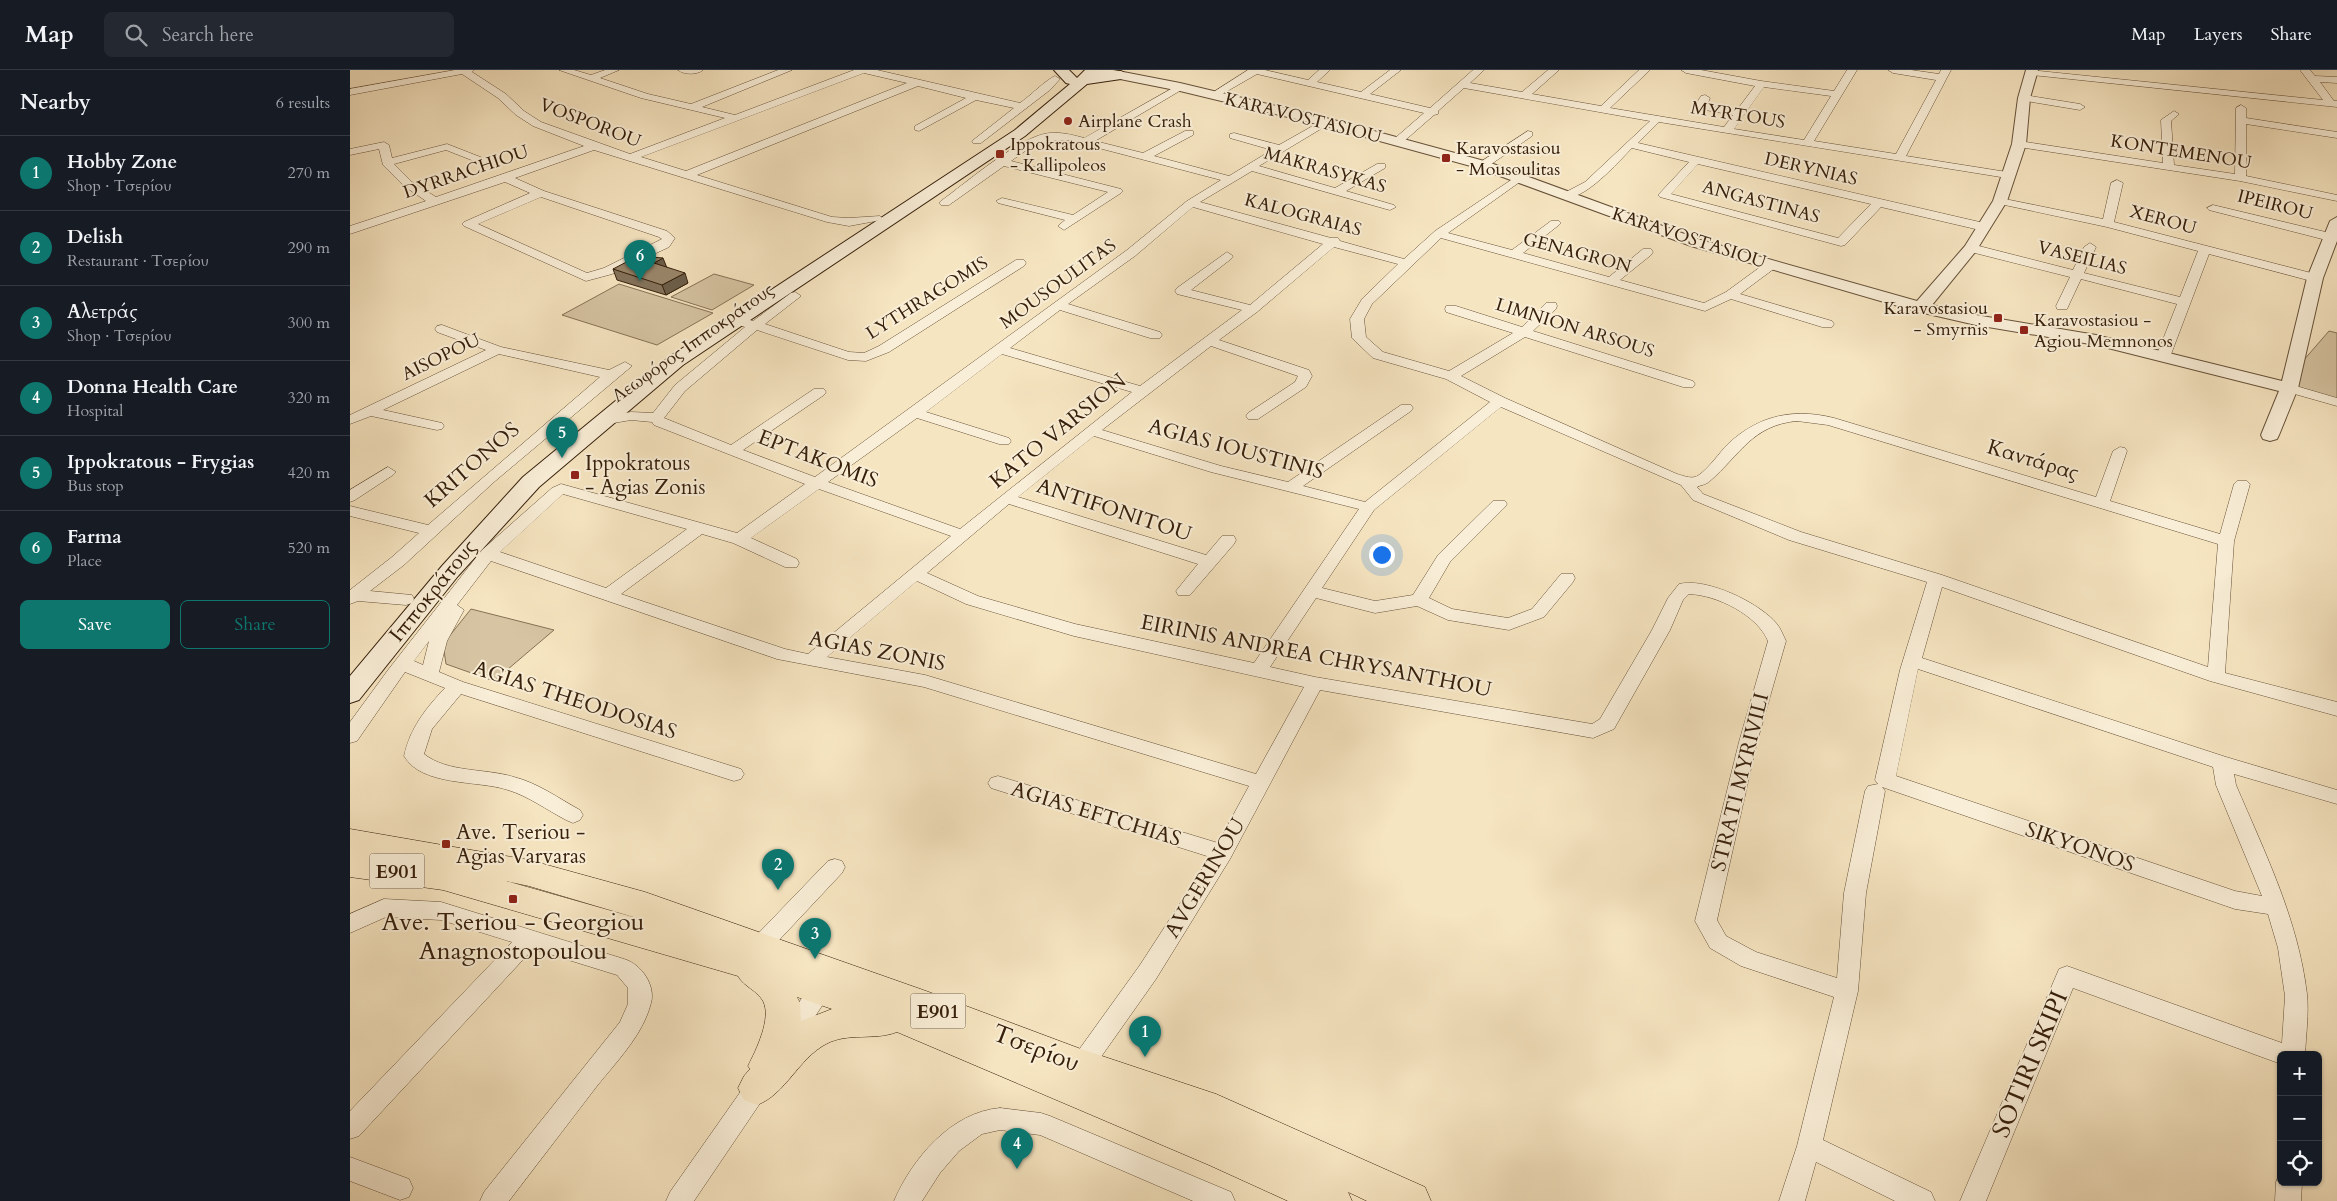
<!DOCTYPE html>
<html lang="en">
<head>
<meta charset="utf-8">
<style>
  body { margin:0; font-family:Cardo,serif; background:#242831; color:#f1f3f6 }
  .controls { position:absolute; right:15px; bottom:15px; display:grid; overflow:hidden; border-radius:8px; box-shadow:0 1px 4px #0004 }
  .controls button { width:45px; height:45px; display:grid; place-items:center; padding:0; border:0; border-bottom:1px solid #363941; background:#171b24; color:#f1f3f6; font:25px sans-serif }
  .you { position:absolute; left:1031px; top:484px; width:18px; height:18px; margin:-12px; border:4px solid #fff; border-radius:50%; background:#1a73e8; box-shadow:0 0 0 8px #1a73e833 }
  .badge { display:grid; place-items:center; width:32px; height:32px; border-radius:50%; background:#0f766e; color:#fff; font-size:16px; font-weight:700 }
  .pin { position:absolute; translate:-50% -41px; filter:drop-shadow(0 1px 2px #0008) }
  .pin::after { content:''; position:absolute; top:26px; width:18px; height:15px; background:inherit; clip-path:polygon(0 0,100% 0,50% 100%) }
  .list { margin:0; padding:0; list-style:none }
  h2 { display:flex; justify-content:space-between; align-items:center; height:65px; margin:0; padding:0 20px; font-size:21px }
  h2 small { font-size:16px; font-weight:400; color:#9ea1a6 }
  .list li { display:grid; grid-template-columns:32px 1fr auto; gap:15px; align-items:center; box-sizing:border-box; height:75px; padding:0 20px; border-top:1px solid #363941 }
  .list b { display:block; font-size:19px; white-space:nowrap }
  .list p { margin:0; font-size:16px; white-space:nowrap; color:#9ea1a6 }
  .list em { font-size:16px; font-style:normal; color:#9ea1a6 }
  .actions { display:flex; gap:10px; padding:15px 20px }
  .actions a { flex:1; padding:11px 0; border:1px solid #0f766e; border-radius:8px; text-align:center; font-size:18px; color:#0f766e }
  .actions .main { background:#0f766e; color:#fff }
  .icon { flex:none; width:28px; height:28px; fill:none; stroke:currentColor; stroke-width:2; stroke-linecap:round; stroke-linejoin:round }
  .map { position:relative; flex:none; width:1987px; height:1131px; overflow:hidden }
  header { display:flex; align-items:center; gap:30px; box-sizing:border-box; height:70px; padding:0 25px; background:#171b24; border-bottom:1px solid #363941 }
  header strong { font-size:24px }
  nav { display:flex; gap:28px; margin-inline-start:auto; font-size:18px }
  .search { width:350px; height:45px; background:#242831; display:flex; align-items:center; gap:12px; box-sizing:border-box; padding:0 18px; border-radius:8px; color:#9ea1a6; font-size:19px }
  main { display:flex }
  aside { flex:1; background:#171b24 }
  .map>svg:first-child { display:block }
</style>
</head>
<body>
<header>
<strong>Map</strong>
<div class="search"><svg class="icon" aria-label="search" viewBox="0 0 24 24"><circle cx="10" cy="10" r="6"/><path d="M15 15l6 6"/></svg>Search here</div>
<nav><a>Map</a><a>Layers</a><a>Share</a></nav>
</header>
<main>
<aside>
<h2>Nearby<small>6 results</small></h2>
<ul class="list">
<li><span class="badge">1</span><div><b>Hobby Zone</b><p>Shop · Τσερίου</p></div><em>270 m</em></li>
<li><span class="badge">2</span><div><b>Delish</b><p>Restaurant · Τσερίου</p></div><em>290 m</em></li>
<li><span class="badge">3</span><div><b>Αλετράς</b><p>Shop · Τσερίου</p></div><em>300 m</em></li>
<li><span class="badge">4</span><div><b>Donna Health Care</b><p>Hospital</p></div><em>320 m</em></li>
<li><span class="badge">5</span><div><b>Ippokratous - Frygias</b><p>Bus stop</p></div><em>420 m</em></li>
<li><span class="badge">6</span><div><b>Farma</b><p>Place</p></div><em>520 m</em></li>
</ul>
<div class="actions"><a class="main">Save</a><a>Share</a></div>
</aside>
<div class="map">
<svg width="1987" height="1131" viewBox="0 0 1987 1131">
  <rect width="100%" height="100%" fill="#f6e5c1"/>
  <filter id="stains"><feTurbulence type="fractalNoise" baseFrequency=".004" numOctaves="4"/><feColorMatrix values="0 0 0 0 .2 0 0 0 0 .09 0 0 0 0 .02 0 0 0 .5 -.17"/></filter>
  <radialGradient id="worn" r=".72"><stop offset=".6" stop-color="#630" stop-opacity="0"/><stop offset="1" stop-color="#630" stop-opacity=".3"/></radialGradient>
  <!-- green -->
  <path fill="#d6c4a2" stroke="#867256" d="M364 204 404 215 362 240 321 227Z
    M269 214 363 243 307 275 212 245Z
    M1979 261 1987 263V329L1932 315Z
    M121 539 204 560 144 611 96 594 93 574Z"/>
  <g fill="none" stroke-linecap="round" stroke-linejoin="round">
    <defs>
      <path id="minor" d="M105 0H124L122 2 156 24 174 41 191 52 280 84 375 48 291 28 209 0H224L241 5 255 0H269L250 8 298 24 341 34 428 0H442L352 37 385 45 504 0H527L670 33C679 27 697 9 705 6L710 9 700 20 631 73H623L622 71 664 38 626 30 569 61 565 60V56L616 28 568 16 347 105 482 147 499 148 530 146 532 148 530 150 526 151 499 156 477 152 244 80 165 108 194 121 317 161 325 168 319 177 262 204 236 211 114 156 112 154 114 152 180 123 155 112 0 164V156L76 131 54 116 33 95 29 79 0 85V79L34 72 39 75 42 88 97 74 138 90 139 92 134 95 96 80 44 94 62 112 86 127 234 76 183 56 166 45 148 28 112 4 0 25V19ZM514 3 557 13 336 101 291 87ZM191 127 309 167 312 169 254 198 237 203 128 154Z
        M328 0H353C347 5 334 5 328 0Z
        M898 0H915L958 10 969 0H980L967 12 1011 22 1040 0H1051L1020 24 1080 38 1123 0H1134L1120 13 1172 22 1198 0H1209L1182 24 1251 36 1289 0H1300L1260 38 1374 57 1383 45 1350 39 1346 34 1351 26 1355 25 1360 28 1357 35 1387 40 1405 16 1336 3 1331 0H1351L1411 11 1484 21 1497 0H1507L1464 71 1546 84 1586 10 1543 3 1538 0H1561L1589 4 1591 0H1601L1556 86 1657 102 1663 105 1657 108 1309 52 1288 73 1634 153 1640 157 1634 161 1531 137 1495 175 1491 176 1310 127 1308 125 1310 123 1339 92 1282 78C1269 91 1234 132 1214 127L1212 125 1214 123 1235 112 1300 51 1114 18 1088 41V44L1084 45 1052 73H1044V69L1074 43 907 4 867 27H861L859 25ZM1414 17 1481 26 1454 70 1384 59ZM1348 94 1521 134 1488 168 1321 124Z
        M1679 0 1973 30 1950 0H1960L1965 6 1987 7V13L1970 12 1984 31H1987V37L1682 5 1679 4Z
        M830 14 833 15V19L745 71 793 83 835 61H843V65L804 86 879 106 922 80 880 68V64L884 63 929 75 975 49 980 52 979 54 909 96 985 118 1027 94H1035V98L996 121 1044 135 1046 137 1040 140 1036 139 902 101 850 132 981 168H988L990 171 1054 189 1085 161 1170 104 1176 107 1174 109 1098 163 1162 180 1201 151H1209L1211 153 1209 155 1173 183 1259 207 1293 179H1301L1303 182 1301 185 1270 210 1354 233 1376 222 1417 192H1425L1427 195 1425 198 1390 224 1482 251 1484 254 1482 257H1472L1381 229 1355 241 1091 168 1022 234 1014 249 1016 267 1033 282 1099 301 1163 263 1096 242 1095 239 1096 236H1106L1172 257 1196 233H1206L1207 236 1206 239 1183 261 1343 311 1345 314 1343 317H1333L1175 267 1111 306 1155 328 1327 404C1334 406 1343 410 1349 405 1360 397 1369 383 1378 374 1409 345 1444 338 1484 348L1746 427 1763 381 1770 377 1775 378 1777 381 1760 431 1870 464 1884 414 1887 411H1897L1900 414 1884 471 1875 603 1987 632V646L1860 611 1592 517 1572 588 1876 687 1987 720V734L1884 704 1886 715C1915 783 1948 849 1957 924 1959 943 1956 965 1955 985H1931V994L1723 918 1636 1131H1610L1709 899 1717 896 1932 973 1935 926 1928 878 1918 844 1885 839 1532 717 1535 721 1516 823 1508 921 1473 1070 1581 1122 1585 1131H1545L1466 1092 1455 1131H1429L1447 1076 1484 927 1391 896 1360 878 1345 851 1389 672 1418 571C1407 545 1367 525 1339 524L1333 530 1320 560 1264 659 1243 668 970 620 880 789 806 909 739 1004 731 1007 723 1004 719 996 723 988 790 895 860 787 641 718 638 713 641 708 648 706 868 773 899 716 574 617 427 589 141 491 107 535 114 540 97 571 89 602 113 612 391 699 394 704 391 709 384 711 111 624 82 659 74 684C98 703 135 698 164 707 188 713 208 728 230 740L233 745 230 750 223 753 216 750C197 740 178 726 158 720 129 710 72 717 54 686 60 658 76 638 95 618L55 602 7 671 0 673V652L38 600 132 480 202 418 211 414 387 463 455 414 304 355 302 352 281 350 252 355 245 351 247 348 281 342 303 343 325 315 395 257 383 253 381 250 383 247 388 246 403 251 441 223 445 222 451 226 415 254 499 282 514 283 529 276 666 190H674L676 193 674 196 539 282 516 291 498 290 407 260 335 321 314 348 381 375 464 319H474L476 322 474 325 393 380 465 407 777 180 837 131 871 110 718 70C691 69 682 76 661 91L771 119 773 121 771 123 714 160 708 156 715 150 648 133 646 131 652 128 723 145 758 122 654 96 599 135H591L589 133 591 131C616 113 671 65 700 63 711 62 723 65 734 68ZM843 137 973 174 900 235 841 220 881 189 883 186 877 182 827 218 825 221 827 224 892 240 790 316 660 278 710 240 800 268H810L812 265 810 262 718 234 785 186ZM984 177 1048 194 1012 229 1000 249 1002 268 1023 288 1096 309 1140 332 1015 432 953 416 1061 341 1063 338 1061 335H1051L938 412 871 396 752 360 861 276 948 306 945 312 898 343 896 346 898 349H908L956 317 962 306 959 300 869 270 907 242ZM652 284 782 322 610 459 478 412 567 348 649 374H659L661 371 659 368 576 342ZM1151 337 1331 415 1343 430 1439 470 1577 512 1550 600 1525 710 1528 714 1518 716 1515 721 1494 823 1487 908 1406 882 1376 866 1367 850 1407 672 1436 571C1433 565 1431 559 1427 554 1410 533 1356 507 1329 514L1318 528 1302 560 1250 649 1242 654 965 607 920 597 966 528 1025 543 1067 536 1098 550 1159 560 1194 547 1223 512 1225 508 1223 504H1211L1182 539 1158 548 1102 539 1079 528 1100 492 1155 437 1157 434 1155 431H1143L1088 485 1063 525 1025 531 972 518 1024 440ZM1447 351 1478 355 1868 474 1858 597 1592 505 1451 462 1353 424 1347 417C1350 415 1356 415 1360 411 1390 385 1402 355 1447 351ZM744 366 861 402 1009 439 904 593 725 554 628 526 577 503 659 434 848 494 826 521 828 525H840L884 474 886 470 884 466H872L856 485 668 427ZM469 419 601 466 458 584 435 579 271 524 352 464 383 473 435 497H447L449 493 447 489 401 468ZM213 424 337 459 256 518 150 482ZM567 511 616 534 724 566 954 617 906 704 575 605 477 587ZM79 571 73 595 64 591ZM1568 599 1863 697 1866 715 1912 826 1885 821 1546 706Z
        M1674 25 1730 34 1735 37 1730 40 1670 30 1669 28Z
        M1891 35 1896 38V48L1987 62V68L1896 54V106L1987 125V131L1890 111 1669 77 1664 74 1669 71 1813 93 1811 50 1824 41 1829 44 1821 51 1824 95 1885 104 1886 38Z
        M1178 61 1182 62V66L1137 97H1129V93Z
        M1767 110 1773 113 1764 152 1969 205 1971 208 1965 212 1859 184 1820 287 1813 291 1806 287 1827 234 1731 209 1717 239H1707L1706 236 1720 207 1617 181 1615 178 1621 174 1723 200 1734 177 1740 173 1746 177 1734 203 1830 227 1848 181 1757 157 1650 134 1644 131 1650 128 1753 149 1761 113Z
        M1863 135 1984 164 1986 167 1980 171 1859 140 1857 138Z
        M92 255 151 277 259 300 275 292 282 296 144 412 54 495 20 521 62 525 64 529 62 533 56 535 8 531 0 534V520L42 487 69 463 0 446V436L78 455 250 307 149 284 33 340 92 353 94 356 92 359 87 360 21 346 0 354V345L136 280 87 262 85 259 87 256Z
        M1939 314 1987 328V336L1934 321 1932 318 1934 315Z
        M38 397 46 402 43 405 5 430 0 432V420Z
        M485 789 492 791 495 797 492 803 417 883 409 886 401 883 398 877 401 871 478 791Z
        M34 829 91 832 274 889C291 894 306 915 301 933 293 965 267 991 247 1016 218 1054 188 1093 159 1131H130L134 1122 270 952 278 934V918L267 905 183 879 9 1066 0 1069V1041L162 872 91 850 36 847 0 863V844Z
        M469 911 477 914 480 921 477 928 446 976 438 979 430 976 426 969 430 962 461 914Z
        M411 1001 419 1004 423 1012 419 1020 344 1131H316L320 1122 403 1004Z
        M650 1038 691 1043 700 1046 881 1122 885 1131H843L690 1065 650 1060 632 1064 609 1081 590 1103 572 1131H544C562 1089 601 1042 650 1038Z
        M0 1087 59 1109 63 1118 59 1127 50 1130 0 1111Z
        M1930 1103 1931 1112H1952L1951 1131H1925L1926 1112Z"/>
      <path id="tertiary" d="M739 0H763L830 13 980 49 1138 92 1351 170 1567 231 1615 176 1643 131 1662 74 1668 28 1676 0H1688L1680 28 1676 74 1657 131 1626 181 1582 235 1626 245 1746 265 1932 311 1957 208 1980 151 1987 147V171L1973 208 1948 318 1929 365 1927 369 1920 371 1913 369 1911 365 1929 321 1746 275 1626 255 1565 241 1341 176 1128 98 971 55 830 21 745 4Z"/>
      <path id="secondary" d="M704 0H719L727 8 735 0H749L746 4 771 1 778 5 771 9 737 14 675 66 333 295 189 417 108 506 9 630 0 633V606L92 496 173 407 319 287 665 60 720 14 716 13Z"/>
      <path id="primary" d="M0 759 179 790 295 822 576 921 731 979 866 1024 1075 1117 1081 1131H1017L998 1122 1002 1131H938L859 1095 547 962C524 971 498 962 476 974 448 989 436 1024 407 1035L394 1030 388 1018 394 1006 400 999 398 996C406 980 422 948 413 931 407 920 394 917 388 906L93 820 0 807ZM156 811 179 816 297 851ZM447 927 482 939 451 951 450 933Z"/>
    </defs>
    <!-- minor casing -->
    <use href="#minor" stroke="#675138" stroke-width="1"/>
    <!-- tertiary casing -->
    <use href="#tertiary" stroke="#675138" stroke-width="2"/>
    <!-- secondary casing -->
    <use href="#secondary" stroke="#37200b" stroke-width="2"/>
    <!-- primary casing -->
    <use href="#primary" stroke="#37200b" stroke-width="1"/>
    <!-- minor -->
    <use href="#minor" fill="#f9eed7" fill-rule="evenodd"/>
    <!-- tertiary -->
    <use href="#tertiary" fill="#f9eed7" fill-rule="evenodd"/>
    <!-- secondary -->
    <use href="#secondary" fill="#f9eed7" fill-rule="evenodd"/>
    <!-- primary -->
    <use href="#primary" fill="#f6e5c1" fill-rule="evenodd"/>
  </g>
  <!-- wall -->
  <path fill="#84735b" stroke="#37200b" d="M316 197 338 213 316 225 267 210 263 199Z"/>
  <!-- shaded-wall -->
  <path fill="#6c5e4a" stroke="#37200b" d="M313 188 317 198 304 193Z
    M335 203 338 213 316 225 312 215Z"/>
  <!-- building -->
  <path fill="#9a866a" stroke="#37200b" d="M288 186 313 188 304 193 335 203 312 215 263 199Z"/>
  <!-- markers -->
  <g fill="#8f2418" stroke="#f9eed7" stroke-width="2">
    <circle cx="718" cy="51" r="5"/>
    <rect x="645" y="79" width="10" height="10" rx="2.5"/>
    <rect x="1091" y="83" width="10" height="10" rx="2.5"/>
    <rect x="1643" y="243" width="10" height="10" rx="2.5"/>
    <rect x="1669" y="255" width="10" height="10" rx="2.5"/>
    <rect x="220" y="400" width="10" height="10" rx="2.5"/>
    <rect x="91" y="769" width="10" height="10" rx="2.5"/>
    <rect x="158" y="824" width="10" height="10" rx="2.5"/>
  </g>
  <g text-anchor="middle" dominant-baseline="central" stroke-width="4" stroke-linejoin="round" paint-order="stroke">
    <!-- far-street labels -->
    <g font-size="18" fill="#37200b" stroke="#f9eed7">
      <text transform="translate(1388 45) rotate(9)">MYRTOUS</text>
      <text transform="translate(953 48) rotate(14)">KARAVOSTASIOU</text>
      <text transform="translate(240 53) rotate(21)">VOSPOROU</text>
      <text transform="translate(1831 82) rotate(9)">KONTEMENOU</text>
      <text transform="translate(1461 99) rotate(13)">DERYNIAS</text>
      <text transform="translate(975 100) rotate(16)">MAKRASYKAS</text>
      <text transform="translate(116 102) rotate(-19)">DYRRACHIOU</text>
      <text transform="translate(1411 132) rotate(15)">ANGASTINAS</text>
      <text transform="translate(1925 135) rotate(14)">IPEIROU</text>
      <text transform="translate(953 145) rotate(15)">KALOGRAIAS</text>
      <text transform="translate(1813 150) rotate(15)">XEROU</text>
      <text transform="translate(1339 168) rotate(18)">KARAVOSTASIOU</text>
      <text transform="translate(1227 183) rotate(15)">GENAGRON</text>
      <text transform="translate(1732 188) rotate(14)">VASEILIAS</text>
      <text transform="translate(708 214) rotate(-36)">MOUSOULITAS</text>
      <text transform="translate(577 228) rotate(-32)">LYTHRAGOMIS</text>
      <text transform="translate(1225 258) rotate(17)">LIMNION ARSOUS</text>
      <text transform="translate(343 273) rotate(-35)">Λεωφόρος Ιπποκράτους</text>
      <text transform="translate(91 287) rotate(-26)">AISOPOU</text>
    </g>
    <!-- far-poi labels -->
    <g font-size="18" fill="#37200b" stroke="#f9eed7" text-anchor="start">
      <text x="728" y="51">Airplane Crash</text>
      <text x="660" y="74">Ippokratous<tspan x="660" dy="21">- Kallipoleos</tspan></text>
      <text x="1106" y="78">Karavostasiou<tspan x="1106" dy="21">- Mousoulitas</tspan></text>
      <text x="1638" y="238" text-anchor="end">Karavostasiou<tspan x="1638" dy="21">- Smyrnis</tspan></text>
      <text x="1684" y="250">Karavostasiou -<tspan x="1684" dy="21">Agiou Memnonos</tspan></text>
    </g>
    <!-- shield labels -->
    <g fill="#f9eed7" stroke="#715e48" stroke-width="1">
      <rect x="19.5" y="783.5" width="55" height="35" rx="4"/>
      <rect x="560.5" y="923.5" width="55" height="35" rx="4"/>
    </g>
    <g font-size="20" font-weight="bold" fill="#37200b">
      <text x="47" y="801">E901</text>
      <text x="588" y="941">E901</text>
    </g>
    <!-- street labels -->
    <g font-size="21" fill="#37200b" stroke="#f9eed7">
      <text transform="translate(708 361) rotate(-39)">KATO VARSION</text>
      <text transform="translate(886 379) rotate(15)">AGIAS IOUSTINIS</text>
      <text transform="translate(468 389) rotate(21)">EPTAKOMIS</text>
      <text transform="translate(1683 390) rotate(17)">Καντάρας</text>
      <text transform="translate(122 395) rotate(-41)">KRITONOS</text>
      <text transform="translate(764 440) rotate(18)">ANTIFONITOU</text>
      <text transform="translate(83 521) rotate(-51)">Ιπποκράτους</text>
      <text transform="translate(527 581) rotate(11)">AGIAS ZONIS</text>
      <text transform="translate(966 586) rotate(11)">EIRINIS ANDREA CHRYSANTHOU</text>
      <text transform="translate(225 630) rotate(18)">AGIAS THEODOSIAS</text>
      <text transform="translate(1390 712) rotate(-76)">STRATI MYRIVILI</text>
      <text transform="translate(746 744) rotate(17)">AGIAS EFTCHIAS</text>
      <text transform="translate(1730 777) rotate(19)">SIKYONOS</text>
      <text transform="translate(855 808) rotate(-59)">AVGERINOU</text>
    </g>
    <!-- poi labels -->
    <g font-size="21" fill="#37200b" stroke="#f9eed7" text-anchor="start">
      <text x="235" y="393">Ippokratous<tspan x="235" dy="24">- Agias Zonis</tspan></text>
      <text x="106" y="762">Ave. Tseriou -<tspan x="106" dy="24">Agias Varvaras</tspan></text>
    </g>
    <!-- near-poi labels -->
    <g font-size="25" fill="#37200b" stroke="#f9eed7">
      <text x="163" y="852">Ave. Tseriou - Georgiou<tspan x="163" dy="29">Anagnostopoulou</tspan></text>
    </g>
    <!-- near-street labels -->
    <g font-size="25" fill="#37200b" stroke="#f9eed7">
      <text transform="translate(686 978) rotate(21)">Τσερίου</text>
      <text transform="translate(1680 994) rotate(-67)">SOTIRI SKIPI</text>
    </g>
  </g>
  <rect width="100%" height="100%" filter="url(#stains)"/>
  <rect width="100%" height="100%" fill="url(#worn)"/>
</svg>
<div class="controls">
<button>+</button>
<button>−</button>
<button><svg class="icon" aria-label="locate" viewBox="0 0 24 24"><circle cx="12" cy="12" r="6"/><path d="M12 2v4M12 18v4M2 12h4M18 12h4"/></svg></button>
</div>
<div class="you"></div>
<div class="pin badge" style="left:795px;top:987px">1</div>
<div class="pin badge" style="left:428px;top:820px">2</div>
<div class="pin badge" style="left:465px;top:889px">3</div>
<div class="pin badge" style="left:667px;top:1099px">4</div>
<div class="pin badge" style="left:212px;top:388px">5</div>
<div class="pin badge" style="left:290px;top:211px">6</div>
</div>
</main>
</body>
</html>
